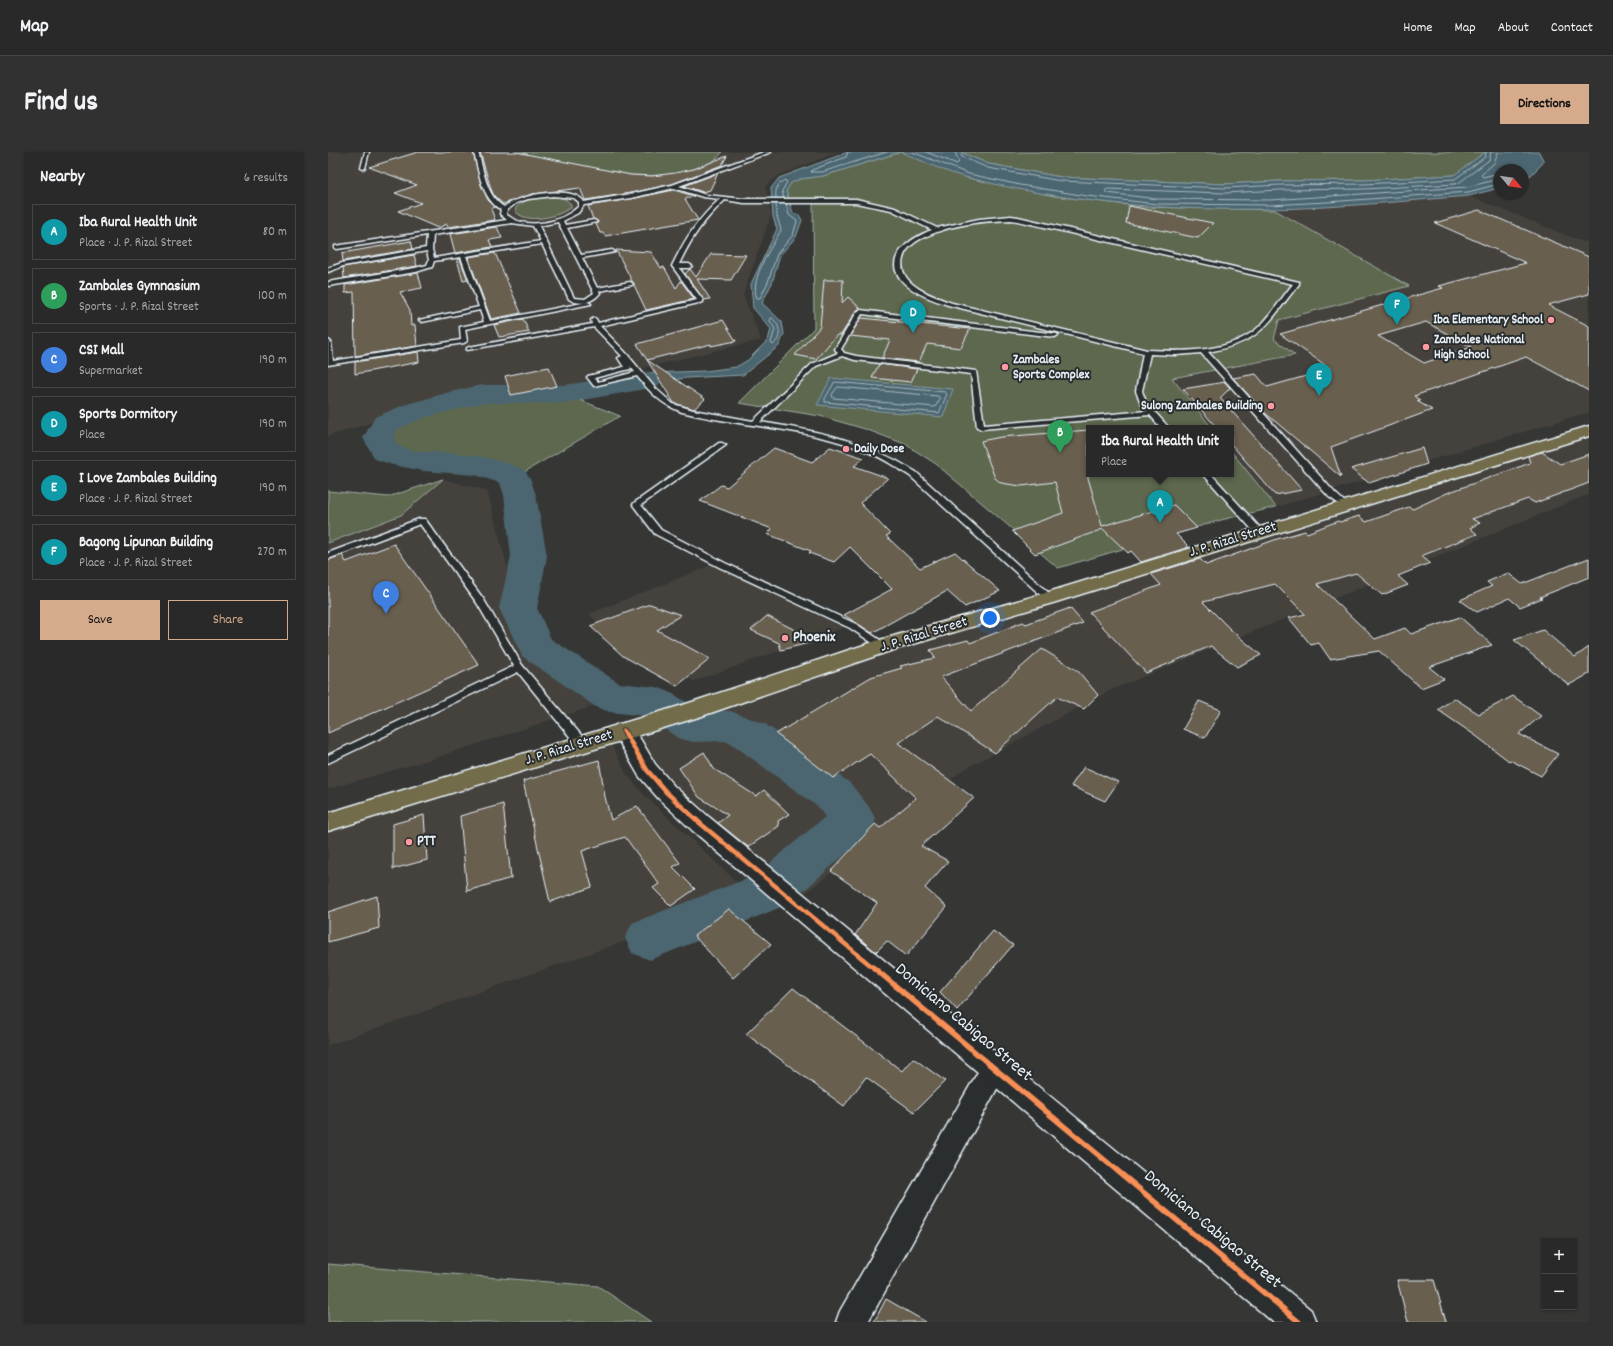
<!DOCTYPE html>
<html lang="en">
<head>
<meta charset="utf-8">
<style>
  body { margin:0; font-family:Dekko,sans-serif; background:#303130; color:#f1f3f6 }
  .controls { position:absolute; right:12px; bottom:12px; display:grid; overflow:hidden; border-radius:0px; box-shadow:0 1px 3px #0004 }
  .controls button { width:36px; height:36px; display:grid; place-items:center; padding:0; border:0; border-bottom:1px solid #444545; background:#282928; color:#f1f3f6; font:20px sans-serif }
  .compass { position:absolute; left:1165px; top:12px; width:36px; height:36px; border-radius:50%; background:#282928; box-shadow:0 1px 3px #0004; rotate:119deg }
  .you { position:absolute; left:662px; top:466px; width:14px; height:14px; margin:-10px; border:3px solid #fff; border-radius:50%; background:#1a73e8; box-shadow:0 0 0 6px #1a73e833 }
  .badge { display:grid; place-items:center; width:26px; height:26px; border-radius:50%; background:#d6ab8b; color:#fff; font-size:13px; font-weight:700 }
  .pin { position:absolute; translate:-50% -33px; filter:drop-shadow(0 1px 2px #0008) }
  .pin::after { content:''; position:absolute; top:21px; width:14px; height:12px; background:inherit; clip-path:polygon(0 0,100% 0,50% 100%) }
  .popup { position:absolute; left:758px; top:273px; width:148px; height:52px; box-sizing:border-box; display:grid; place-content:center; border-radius:0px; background:#282928; filter:drop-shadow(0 1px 3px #0005); font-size:13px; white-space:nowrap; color:#a5a6a8 }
  .popup b { font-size:15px; color:#f1f3f6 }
  .popup::after { content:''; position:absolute; left:50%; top:100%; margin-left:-8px; border:8px solid transparent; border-top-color:#282928 }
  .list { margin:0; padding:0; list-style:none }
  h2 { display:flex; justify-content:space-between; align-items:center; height:52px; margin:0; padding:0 16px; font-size:17px }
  h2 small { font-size:13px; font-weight:400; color:#a5a6a8 }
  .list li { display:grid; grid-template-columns:26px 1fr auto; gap:12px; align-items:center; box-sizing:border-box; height:56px; margin:0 8px 8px; padding:0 8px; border:1px solid #444545; border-radius:0px }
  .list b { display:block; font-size:15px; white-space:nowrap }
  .list p { margin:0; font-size:13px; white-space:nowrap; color:#a5a6a8 }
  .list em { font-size:13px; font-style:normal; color:#a5a6a8 }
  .actions { display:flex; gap:8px; padding:12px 16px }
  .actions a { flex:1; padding:9px 0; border:1px solid #d6ab8b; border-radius:0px; text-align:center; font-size:14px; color:#d6ab8b }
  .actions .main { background:#d6ab8b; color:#111 }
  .map { position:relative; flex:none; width:1261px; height:1170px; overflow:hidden; border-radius:0px }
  header { display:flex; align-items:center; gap:24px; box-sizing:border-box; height:56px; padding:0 20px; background:#282928; border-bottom:1px solid #444545 }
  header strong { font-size:19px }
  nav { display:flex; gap:22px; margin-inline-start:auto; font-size:14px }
  .intro { display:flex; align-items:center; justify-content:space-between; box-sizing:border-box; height:96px; padding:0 24px }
  h1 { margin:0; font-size:28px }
  .button { padding:10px 18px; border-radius:0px; background:#d6ab8b; color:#111; font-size:14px; font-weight:700 }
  main { display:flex; gap:24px; padding:0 24px }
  aside { flex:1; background:#282928; border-radius:0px; box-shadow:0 1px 3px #0004 }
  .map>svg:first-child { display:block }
</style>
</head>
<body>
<header>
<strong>Map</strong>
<nav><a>Home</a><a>Map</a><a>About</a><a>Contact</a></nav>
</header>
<div class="intro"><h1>Find us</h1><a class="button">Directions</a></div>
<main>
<aside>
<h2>Nearby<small>6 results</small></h2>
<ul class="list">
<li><span class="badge" style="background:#0f9aa8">A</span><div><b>Iba Rural Health Unit</b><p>Place · J. P. Rizal Street</p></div><em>80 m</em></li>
<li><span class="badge" style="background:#2e9e5b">B</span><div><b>Zambales Gymnasium</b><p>Sports · J. P. Rizal Street</p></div><em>100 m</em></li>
<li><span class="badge" style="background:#3f7fe0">C</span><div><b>CSI Mall</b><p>Supermarket</p></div><em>190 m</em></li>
<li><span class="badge" style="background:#0f9aa8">D</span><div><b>Sports Dormitory</b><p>Place</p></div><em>190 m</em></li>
<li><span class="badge" style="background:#0f9aa8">E</span><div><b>I Love Zambales Building</b><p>Place · J. P. Rizal Street</p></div><em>190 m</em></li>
<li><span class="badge" style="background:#0f9aa8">F</span><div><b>Bagong Lipunan Building</b><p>Place · J. P. Rizal Street</p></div><em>270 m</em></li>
</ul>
<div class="actions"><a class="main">Save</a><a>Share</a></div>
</aside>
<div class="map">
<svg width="1261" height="1170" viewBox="0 0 1261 1170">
  <rect width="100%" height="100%" fill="#363735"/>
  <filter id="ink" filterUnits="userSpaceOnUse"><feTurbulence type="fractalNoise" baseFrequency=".025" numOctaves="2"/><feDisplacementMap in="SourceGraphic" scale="8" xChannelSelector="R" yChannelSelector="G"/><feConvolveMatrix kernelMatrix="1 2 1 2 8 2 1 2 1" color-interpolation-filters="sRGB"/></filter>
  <g filter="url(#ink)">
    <!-- built -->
    <path fill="#45433d" d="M0 0H509L450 24 437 34 443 62 415 143 433 188 225 237 135 242 0 284Z
      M1141 44 1255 90H1261V260L948 355 903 299V276H884L843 226 967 204 946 187 950 168 1080 134 947 58Z
      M1261 279V342L785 537 635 618 476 742 380 673 354 644 310 585 721 446Z
      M115 327 159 339 180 418 186 480 293 545 100 608 0 637V391L73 363Z
      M392 410 526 472 366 529 295 494 261 462Z
      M278 582 299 623 318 645 413 734 300 788 0 893V670Z"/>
    <!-- green -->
    <path fill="#5d684f" stroke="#a2aca4" d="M189 0H394C390 7 382 11 374 14 316 37 247 13 189 0Z
      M573 0 640 26 726 44 816 55 947 58 1081 134 951 168 946 187 967 203 844 226 884 276H761V322H903V299L948 355 893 368 730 416 608 312 577 292 537 277 492 264 411 251 486 176 485 47 461 48 458 39 463 30 472 27 495 24Z
      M632 0H1157L1127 23 1036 28 952 29 897 32 733 25 661 12Z
      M230 45 237 47 243 52V55C231 65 198 73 187 59 190 45 219 45 230 45Z
      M154 242H237L292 264 186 326C150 306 120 314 82 308 74 306 66 302 58 300L50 286 58 271 87 259 122 249Z
      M115 327 73 363 0 391V339L60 345Z
      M0 1112 270 1134 323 1170H0Z"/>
    <!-- water -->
    <path fill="#4b6670" stroke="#8a9ea6" d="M520 0H573L495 24 472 27 463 31 458 39 465 61 471 63 474 68 468 85 452 103 444 131 434 151 454 170 456 182 451 194 415 223 358 226 294 236 262 237 293 230 320 221 378 219 408 215 420 208 440 188 443 177 425 156 423 132 449 77 445 65 443 36 451 26Z
      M573 0H632L661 12 733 25 897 32 952 29 1036 28 1126 23 1157 0H1211L1216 10 1202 24 1195 27V18H1171V36L1141 44C1075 49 1008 56 942 57 841 59 739 51 641 26 618 21 595 9 573 0Z
      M503 226 625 237 615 265 489 253Z"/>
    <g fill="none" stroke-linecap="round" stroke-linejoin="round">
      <!-- shore -->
      <path stroke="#a9b9c2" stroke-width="1" d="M520 0 518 5 484 18 483 20H494L559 0
        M584 0 641 22 692 33 759 44 829 52 942 53 999 50 1140 40 1171 32
        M598 0 629 12 631 10 627 0
        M632 0 634 5 660 16 733 29 897 36 952 33 1036 32 1127 27 1157 5 1158 0
        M1163 0 1161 8 1132 30 1127 32 1036 37 952 38 897 41 779 37 777 39 779 41 830 47 942 48 1139 35 1171 27
        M1170 0 1166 11 1153 23 1155 25 1171 21
        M448 46C447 38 449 32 457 28L459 30 454 39 456 46
        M448 52 449 64 453 78C444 95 421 127 429 146H432L440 130 449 102 465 83 469 69 461 63 458 52
        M444 166C453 174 454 185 445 193L443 191 447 177 442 169Z
        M507 230 617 240 619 242 611 261 497 250V247Z
        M510 235 610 244 612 247 607 255 505 246 504 243Z"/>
      <!-- river -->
      <path fill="#4b6670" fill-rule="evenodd" d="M319 220 329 223 333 229 329 235 237 251H154L98 265 70 277 65 286 70 294 86 299 135 302 160 306 184 313 197 319 202 326 208 343 219 404 209 456 223 487 291 531 328 535 342 540 373 559H402L437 572 522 631 541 655 548 668 541 681 478 737 464 742 458 753 322 808 304 801 297 786 304 771 439 719 444 709 497 665 490 655 407 594 397 589 365 590 350 586 318 564 282 560 268 555 194 504 171 456 183 404 176 343 172 331 147 323 96 319 65 313 47 307 35 286 47 265 76 253 122 240 154 233H237Z"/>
    </g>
    <!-- building -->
    <path fill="#685e4f" stroke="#e8f1f8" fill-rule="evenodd" d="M90 0H145L153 33 160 48 167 55 163 57 167 68 120 75 119 72 110 76 70 59 93 51 67 41 89 33 41 15Z
      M152 0H188L303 23 324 24 347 21 366 17 399 4 394 13 344 32 303 41 257 48 252 36 204 42 175 52 166 44 163 37Z
      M390 21 382 38 375 40 356 34Z
      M346 38 366 44 357 47 370 68 277 84 275 81H272L268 72 270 70 265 67 260 54 303 47Z
      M801 54 885 71 870 86 798 71Z
      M1151 58 1261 105V142L1220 153 1261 174V239L1198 205 1086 244 1092 248 1089 249 1104 258 1003 295 1013 325 936 260 905 226 928 222 939 235 1003 217 952 182 1115 136 1111 134 1198 111 1107 71ZM1098 170 1143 195 1096 211 1050 184Z
      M169 75 174 86 161 88 164 95 127 101 122 82Z
      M83 89 85 97 15 109 14 101Z
      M288 98 323 100 333 116 336 115 348 136 353 129 366 147 318 158 306 133V132L304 129Z
      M167 101 193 161 163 167 140 105Z
      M383 102 418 103 403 128 369 127 382 147 376 148 357 122 362 117 368 125Z
      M86 103 89 114 16 126 15 115Z
      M129 107H132L140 128 135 129Z
      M90 121 94 136 72 140 82 158 83 174 87 173 89 194 27 204 26 140 17 141V133Z
      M496 128H515L514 151 520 145 532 156 528 159 513 183H509L488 207 467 203 492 175Z
      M533 166 642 177 633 196 599 192 591 210 554 206 562 188 522 184Z
      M195 167 201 180 171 185 166 173Z
      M395 168 408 189 383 194V192L319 208 377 247 366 257 346 251 309 192Z
      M90 200 91 210 27 222V210Z
      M551 212 589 217 583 230 544 226Z
      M221 215 229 234 183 243 177 224Z
      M897 230 902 236 892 246 974 338 947 343 903 292V276H889L855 237Z
      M761 278 760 326 774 374 846 353 869 376 848 382 861 395 813 410 803 399 800 401 775 377 707 402 684 379 735 361 727 330 693 334 673 331 667 326 653 289 673 285Z
      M502 295 536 306 526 314 560 326 532 351 562 382 558 384 592 416 627 400 672 439 637 455 619 439 544 481 516 463 564 437 522 395 506 410 481 401 483 399 439 382 444 377 372 349 393 333 399 335 446 296 484 310Z
      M1094 296 1099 312 1041 331 1023 317Z
      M1214 300 1232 312 1261 302V331L1207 351 1200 347 1144 367 1152 371 1142 376 1149 382 1093 404 1102 411 1070 424 1080 433 1054 443 1028 421 989 432 1047 487 1077 476 1083 482 1132 465 1164 493 1101 515 1116 527 1093 536 1051 499 1002 507 991 491 983 493 961 466 977 462 947 432 875 450 903 478 933 503 909 515 883 494 818 521 761 460 833 433 823 422 872 407 878 413 949 387 977 379 979 381 1010 369 1012 370 1031 364 1038 370 1081 355 1085 357 1119 341 1202 311 1200 304Z
      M66 392 151 513 0 581V408L14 403 18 410Z
      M1261 406V425L1212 445 1214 446 1192 455 1181 446 1149 460 1132 448 1164 434 1159 430 1180 421 1194 432Z
      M322 452 353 463 329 478 382 507 349 534 295 504 262 474Z
      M742 456 755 471 613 525 643 559 714 497 750 519 770 543 756 557 729 545 667 601 610 564 570 591 646 646 593 694 620 709 597 736 619 755 578 804 559 789 548 800 527 783 549 751 503 719 547 672 552 676 588 646 542 602 505 626 448 582 543 525 574 516 572 514 607 506 602 498 640 488 642 491 695 470 698 472Z
      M439 464 489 489 453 498 451 491 423 478Z
      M1215 478 1247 505 1261 495V522L1241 533 1186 488Z
      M1185 544 1213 564 1191 582 1230 602 1213 624 1182 608 1181 609 1148 584 1110 558 1126 546 1151 562Z
      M871 549 893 558 877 586 855 577Z
      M376 600 386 617 428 644 436 638 461 662 450 669 451 674 420 695 390 671 400 663 371 645 351 616Z
      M271 608 277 645 283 668 309 654 352 711 345 715 367 737 343 754 325 736 331 732 297 685 254 699 264 735 222 750 195 629Z
      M756 615 790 630 777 649 743 634Z
      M175 652 183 726 139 739 132 664Z
      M96 663 99 708 65 717V672Z
      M49 744 51 776 0 790V760Z
      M401 757 443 792 405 826 366 784Z
      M665 779 685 793 629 858 612 840Z
      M465 836 574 919 585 906 617 929 586 960 538 925 516 954 418 882Z
      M1069 1128H1106L1118 1170H1080Z
      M558 1147 598 1170H546Z"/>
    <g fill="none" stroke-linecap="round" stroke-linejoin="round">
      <defs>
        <path id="service" d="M37 0H41L37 16 35 17 33 16Z
          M146 0H150C156 19 158 44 176 55 190 43 245 32 256 50L303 42 344 33 436 0H443L351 34 378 43 416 47H528L567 56 609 76 651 67 683 64 690 65 971 130V132C938 173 935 189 880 200L1007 341 1021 354 1017 356 1001 345 873 201 848 203 822 202 814 239 818 250 841 276H833L822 263 653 277 649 275 643 222 527 208 514 204 488 214 432 270C490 279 537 288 588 320L724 444 725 446 721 449 718 448 582 324C569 315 556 307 542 301 483 275 416 276 354 260 334 253 322 240 309 224L266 234 259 225 260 224 296 215 290 206 294 204 266 175 139 198V196L141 195 264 172 263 168 266 166 268 167 270 171 369 148 344 114C357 87 369 68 392 47L375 45 346 36 303 46 256 53 250 61 235 69 237 73 266 68 269 70 239 76 253 103 284 98 287 100 254 106 269 136 302 130 305 132 304 133 271 139 272 141C264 151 251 154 241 147L214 92 138 104 162 169 260 150 263 152 137 177 139 189 136 191 0 213V188L3 190 5 209 133 188 132 175 156 170 152 158 94 170 91 168 151 155 133 105 106 109 104 115 88 120 0 134V130L87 116 99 113 101 108 99 99 15 114 0 120V116L14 111 98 96 99 83 9 97 7 96V94L179 68 172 62 173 58C154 46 151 21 146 0ZM225 44 246 46 251 50V54C234 71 197 79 178 62L179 58 188 51 200 47ZM397 48 416 51H528L563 58 604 78C582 86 552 107 576 131 588 142 605 148 620 153L815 201 808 239 812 250 819 259 656 273 648 219 528 204 516 201 513 197 534 162 727 185 730 183 729 182 532 158 529 160 507 197 510 201 484 212 425 269 365 258 345 252 327 236 298 201 272 174 375 150V148L351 116H361L364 114 361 112H351C364 85 375 69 397 48ZM683 68 690 69 965 132C954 145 945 161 933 173 904 201 857 200 819 198L624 151C605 144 568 133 575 106 578 95 589 88 599 84 625 72 655 69 683 68ZM230 70 266 141 257 147 246 146 211 74ZM184 71 205 74 213 89 106 106 104 97 105 83ZM301 213 307 220 270 230 266 226 302 217 303 216Z
          M391 291H394L398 293 313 353 333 378 397 411 528 472 558 492 560 494 558 496H552L522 476 391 415 327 382 305 353 306 351Z
          M875 322H883L934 378V382H928Z
          M91 367H97L156 448 194 513 258 589 259 592 258 595H250L190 520 0 611V603L186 514 149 451 92 372 0 407V401Z"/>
        <path id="minor" d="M667 903 676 906 680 915 676 924 540 1170H508L512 1159 658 906Z"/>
        <path id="tertiary" d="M296 571 304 573 327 612 346 634 381 665 983 1158 988 1170H945L365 679 330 646 311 624 285 579 288 573Z"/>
        <path id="primary" d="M1261 274V284L728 450 562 499 374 564 0 679V661L358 552 548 489 714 442Z"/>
      </defs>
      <!-- service casing -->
      <use href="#service" stroke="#e8f1f8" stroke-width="3"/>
      <!-- minor casing -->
      <use href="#minor" stroke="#e8f1f8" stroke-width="3"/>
      <!-- tertiary casing -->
      <use href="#tertiary" stroke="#e8f1f8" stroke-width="3"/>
      <!-- primary casing -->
      <use href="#primary" stroke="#e8f1f8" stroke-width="3"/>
      <!-- service -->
      <use href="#service" fill="#2a2d2e" fill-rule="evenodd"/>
      <!-- minor -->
      <use href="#minor" fill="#2a2d2e" fill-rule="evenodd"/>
      <!-- tertiary -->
      <use href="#tertiary" fill="#2a2d2e" fill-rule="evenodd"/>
      <!-- primary -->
      <use href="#primary" fill="#726c4b" fill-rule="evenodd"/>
      <defs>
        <path id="cycleway-far1" d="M296 579 319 618 338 640 373 672 547 817"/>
        <path id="cycleway" d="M546 816 971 1170"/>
      </defs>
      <!-- cycleway-far1 casing -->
      <use href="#cycleway-far1" stroke="#2a2d2e" stroke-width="7"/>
      <!-- cycleway casing -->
      <use href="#cycleway" stroke="#2a2d2e" stroke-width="8"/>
      <!-- cycleway-far1 -->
      <use href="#cycleway-far1" stroke="#f78f57" stroke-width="4.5"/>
      <!-- cycleway -->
      <use href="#cycleway" stroke="#f78f57" stroke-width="5.5"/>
    </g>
  </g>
  <!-- markers -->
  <g fill="#ff9aa2" stroke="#2a2d2e" stroke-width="1.5">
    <circle cx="1223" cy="168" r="4"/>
    <circle cx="1098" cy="195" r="4"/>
    <circle cx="677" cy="215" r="4"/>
    <circle cx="943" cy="254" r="4"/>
    <circle cx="518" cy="297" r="4"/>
    <circle cx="457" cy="486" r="4"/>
    <circle cx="81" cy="690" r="4"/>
  </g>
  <g text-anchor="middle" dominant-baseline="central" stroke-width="4" stroke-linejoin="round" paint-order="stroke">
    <!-- far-poi labels -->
    <g font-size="13" font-weight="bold" fill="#e8f1f8" stroke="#2a2d2e" text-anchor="start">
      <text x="1215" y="168" text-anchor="end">Iba Elementary School</text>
      <text x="1106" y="188">Zambales National<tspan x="1106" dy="15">High School</tspan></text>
      <text x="685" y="208">Zambales<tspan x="685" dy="15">Sports Complex</tspan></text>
      <text x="935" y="254" text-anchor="end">Sulong Zambales Building</text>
      <text x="526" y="297">Daily Dose</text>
    </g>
    <!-- street labels -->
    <g font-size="15" fill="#e8f1f8" stroke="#2a2d2e">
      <text transform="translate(905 388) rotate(-17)">J. P. Rizal Street</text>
      <text transform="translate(596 483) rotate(-17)">J. P. Rizal Street</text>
      <text transform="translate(241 596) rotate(-17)">J. P. Rizal Street</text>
    </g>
    <!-- poi labels -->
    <g font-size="15" font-weight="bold" fill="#e8f1f8" stroke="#2a2d2e" text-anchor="start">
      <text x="465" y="486">Phoenix</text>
      <text x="89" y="690">PTT</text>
    </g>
    <!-- near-street labels -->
    <g font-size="18" fill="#e8f1f8" stroke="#2a2d2e">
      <text transform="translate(635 871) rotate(40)">Domiciano Cabigao Street</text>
      <text transform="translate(884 1078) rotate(40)">Domiciano Cabigao Street</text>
    </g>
  </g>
</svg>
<div class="controls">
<button>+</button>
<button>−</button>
</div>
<svg class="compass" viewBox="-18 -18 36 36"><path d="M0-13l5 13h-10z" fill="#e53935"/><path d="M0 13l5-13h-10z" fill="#a5a6a8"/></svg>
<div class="you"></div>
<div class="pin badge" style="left:832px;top:371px;background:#0f9aa8">A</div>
<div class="popup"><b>Iba Rural Health Unit</b>Place</div>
<div class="pin badge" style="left:732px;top:301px;background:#2e9e5b">B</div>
<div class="pin badge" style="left:58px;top:462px;background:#3f7fe0">C</div>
<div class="pin badge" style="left:585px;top:181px;background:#0f9aa8">D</div>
<div class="pin badge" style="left:991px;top:244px;background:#0f9aa8">E</div>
<div class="pin badge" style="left:1069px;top:173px;background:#0f9aa8">F</div>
</div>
</main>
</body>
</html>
